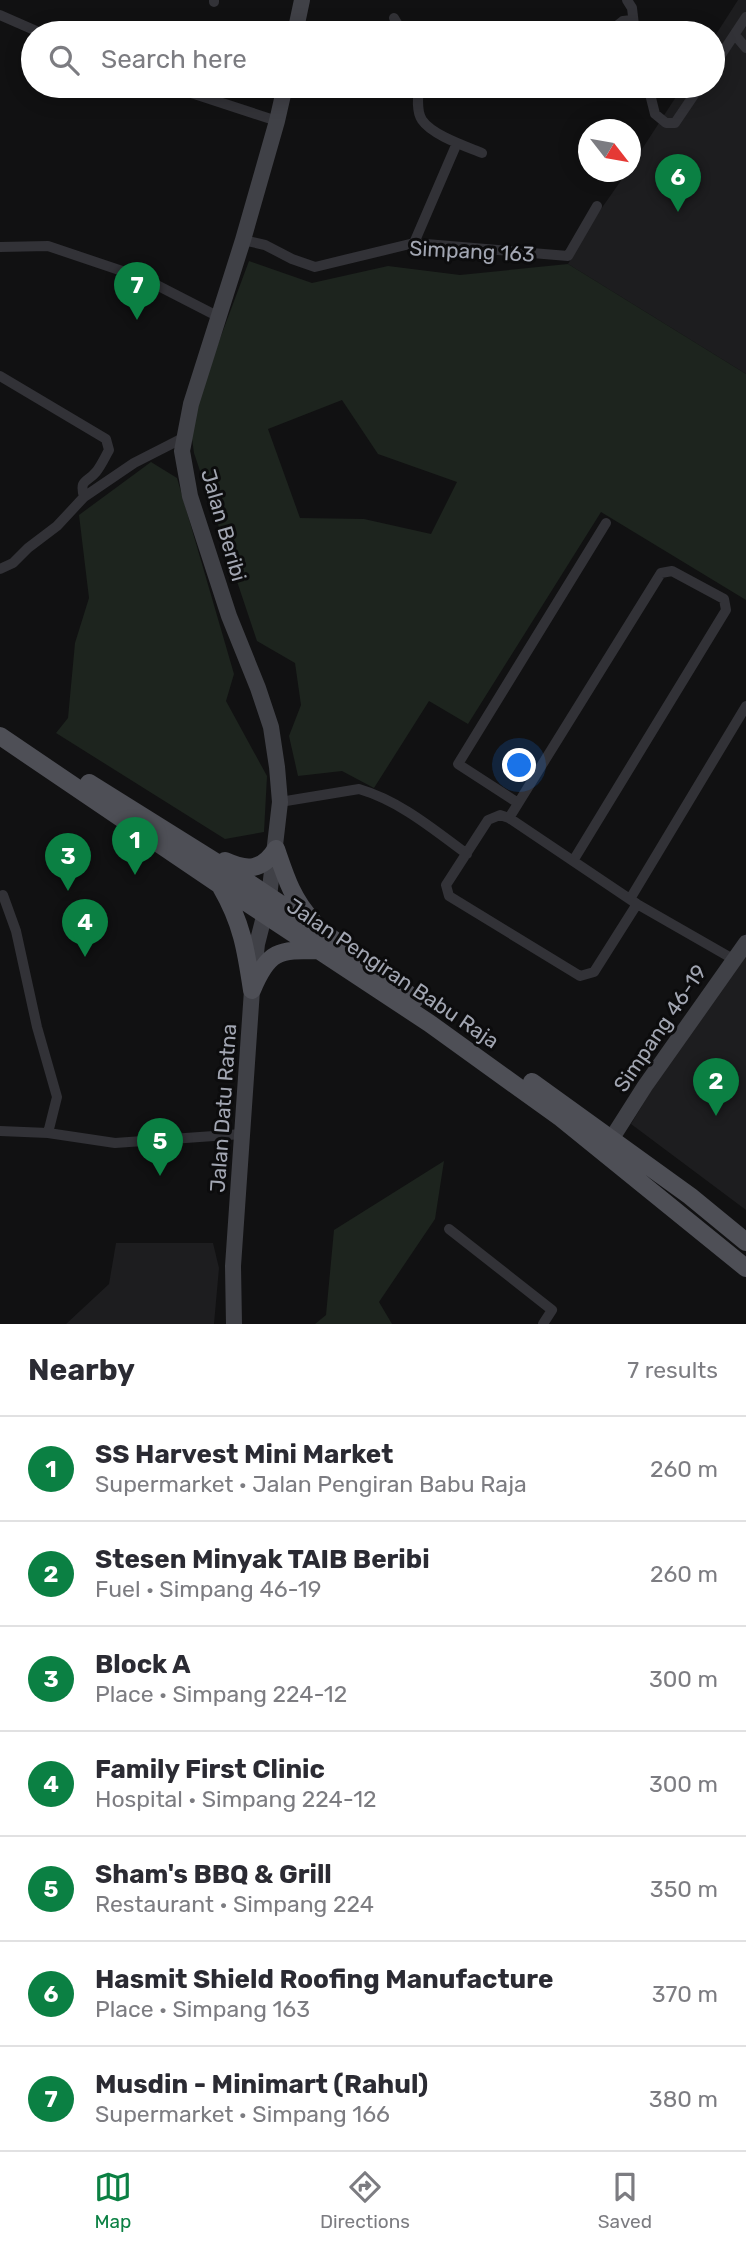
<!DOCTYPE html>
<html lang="en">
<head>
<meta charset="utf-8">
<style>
  body { margin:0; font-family:Rubik,sans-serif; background:#f2f2f3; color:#2b2b33 }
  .compass { position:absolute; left:578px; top:119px; width:63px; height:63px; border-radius:50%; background:#fff; box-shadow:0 4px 18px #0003; rotate:121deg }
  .you { position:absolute; left:520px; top:766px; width:24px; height:24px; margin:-18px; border:5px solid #fff; border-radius:50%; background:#1a73e8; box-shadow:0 0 0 10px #1a73e833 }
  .badge { display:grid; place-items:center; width:46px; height:46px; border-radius:50%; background:#0b8043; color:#fff; font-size:23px; font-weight:700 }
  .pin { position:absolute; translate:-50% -58px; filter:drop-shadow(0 2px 4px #0008) }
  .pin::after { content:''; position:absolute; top:37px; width:24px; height:21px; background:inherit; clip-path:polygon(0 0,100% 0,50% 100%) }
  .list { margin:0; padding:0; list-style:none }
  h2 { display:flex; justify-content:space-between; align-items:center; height:91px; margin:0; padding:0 28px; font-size:30px }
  h2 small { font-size:23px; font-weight:400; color:#7c7c81 }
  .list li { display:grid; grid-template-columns:46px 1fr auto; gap:21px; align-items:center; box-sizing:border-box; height:105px; padding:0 28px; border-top:2px solid #e1e1e2 }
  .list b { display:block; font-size:26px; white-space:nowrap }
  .list p { margin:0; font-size:23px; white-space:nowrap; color:#7c7c81 }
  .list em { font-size:23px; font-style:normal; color:#7c7c81 }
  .icon { flex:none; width:38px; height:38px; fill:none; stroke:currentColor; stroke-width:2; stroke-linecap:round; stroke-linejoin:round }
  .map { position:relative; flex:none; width:746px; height:1324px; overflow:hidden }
  .search { position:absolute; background:#fff; box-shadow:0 4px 18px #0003; left:21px; right:21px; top:21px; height:77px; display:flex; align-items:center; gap:18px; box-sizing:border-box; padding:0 24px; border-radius:38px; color:#7c7c81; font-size:26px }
  .sheet { height:826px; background:#fff }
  nav { display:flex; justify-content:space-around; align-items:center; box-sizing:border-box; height:98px; border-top:2px solid #e1e1e2; background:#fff; font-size:19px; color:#7c7c81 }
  nav a { display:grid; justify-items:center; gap:4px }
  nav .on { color:#0b8043 }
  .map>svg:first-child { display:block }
</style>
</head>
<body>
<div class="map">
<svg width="746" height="1324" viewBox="0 0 746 1324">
  <rect width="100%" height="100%" fill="#111112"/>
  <!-- built -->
  <path fill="#1d1d1f" d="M738 0H746V374L568 264 571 259 568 256 627 172H630L631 166 683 86H713V39Z
    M746 933V1210L631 1124Z
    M116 1243H213L219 1268 214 1324H66L109 1284Z"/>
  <!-- green -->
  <path fill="#1d241e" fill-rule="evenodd" d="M249 261 312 283 388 266 460 275 568 264 746 374V600L601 512 468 724 429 701 374 788 342 771 298 776 289 736 301 705 295 663 257 641 194 453 191 431 199 395ZM342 400 378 454 457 482 431 534 364 519 300 518 268 429Z
    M151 462 177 478 234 674 226 701 267 776 264 832 225 839 56 733 68 718 75 643 89 598 79 515Z
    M444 1161 435 1219 379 1302 392 1324H315L326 1315 334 1230Z"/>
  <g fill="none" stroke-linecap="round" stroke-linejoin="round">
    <!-- street -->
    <path stroke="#323237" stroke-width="10" d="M214 0V2
      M627 0 632 8 635 33
      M0 15 41 33
      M394 18 403 33
      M608 33 623 21 632 20
      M735 35 746 48
      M713 67 746 17
      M170 86 277 121
      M419 86C418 96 416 111 422 120 432 135 465 146 482 153
      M648 86 655 114 666 123H675L700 86
      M243 240 265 245 292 259 315 267 414 243 568 256 597 206
      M414 243 457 143
      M0 247 48 246 143 278 217 316
      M0 376 106 439 109 450C105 457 101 466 96 472 87 483 79 479 84 497
      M0 569 13 563 28 548 57 526 84 497 134 463 183 438
      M280 802 359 789C400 801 433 829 467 854
      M518 803 458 764 606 523
      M509 818 661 573 672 571 724 599 726 610 573 861
      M3 895 16 931 37 1027 57 1097 48 1133
      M630 899 746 706
      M637 904 594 972 580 976 449 896 446 885 488 820 500 815 509 818 637 904 733 959
      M0 1131 48 1133 115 1143 242 1134
      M449 1229 552 1310 543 1324"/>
    <!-- secondary -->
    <path stroke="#404147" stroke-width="16" d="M295 33 302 0
      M612 1138 645 1086 746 943
      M234 1324 233 1266 252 990 257 944 269 897 280 802 277 767 271 727 258 688 229 616 190 496 182 451 191 404 243 240 277 121 285 86"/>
    <!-- primary -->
    <path stroke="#4e4f56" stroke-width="18" d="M0 736 220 885 429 1023 561 1118 746 1268
      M89 783 249 883 330 937 415 999
      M276 849C285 875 292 899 312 920
      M225 861C247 871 262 871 276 849
      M221 887C242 923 246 950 252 990
      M252 990C269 949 279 950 321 950
      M532 1082 690 1196 746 1242"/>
  </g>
  <g text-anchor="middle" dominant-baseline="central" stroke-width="6" stroke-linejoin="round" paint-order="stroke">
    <!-- street labels -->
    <g font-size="21" fill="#a2a6b2" stroke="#0c0c0d">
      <text transform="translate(472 251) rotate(3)">Simpang 163</text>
      <text transform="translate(224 525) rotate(74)">Jalan Beribi</text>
      <text transform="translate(393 973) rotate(34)">Jalan Pengiran Babu Raja</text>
      <text transform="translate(660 1028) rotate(-56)">Simpang 46-19</text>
      <text transform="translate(223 1108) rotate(-86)">Jalan Datu Ratna</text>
    </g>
  </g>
</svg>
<svg class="compass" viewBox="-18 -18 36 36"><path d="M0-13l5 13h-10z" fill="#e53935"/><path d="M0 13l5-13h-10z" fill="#7c7c81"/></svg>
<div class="you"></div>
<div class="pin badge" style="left:135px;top:875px">1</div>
<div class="pin badge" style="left:716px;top:1116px">2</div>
<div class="pin badge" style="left:68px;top:891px">3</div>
<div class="pin badge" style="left:85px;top:957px">4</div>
<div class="pin badge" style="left:160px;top:1176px">5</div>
<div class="pin badge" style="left:678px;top:212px">6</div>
<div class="pin badge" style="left:137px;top:320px">7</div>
<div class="search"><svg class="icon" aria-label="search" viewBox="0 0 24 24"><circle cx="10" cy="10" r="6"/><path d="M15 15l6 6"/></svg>Search here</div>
</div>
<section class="sheet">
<h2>Nearby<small>7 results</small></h2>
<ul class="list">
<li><span class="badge">1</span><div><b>SS Harvest Mini Market</b><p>Supermarket · Jalan Pengiran Babu Raja</p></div><em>260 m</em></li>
<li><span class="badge">2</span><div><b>Stesen Minyak TAIB Beribi</b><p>Fuel · Simpang 46-19</p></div><em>260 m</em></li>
<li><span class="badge">3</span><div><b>Block A</b><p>Place · Simpang 224-12</p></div><em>300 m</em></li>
<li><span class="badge">4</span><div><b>Family First Clinic</b><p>Hospital · Simpang 224-12</p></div><em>300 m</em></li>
<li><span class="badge">5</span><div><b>Sham's BBQ &amp; Grill</b><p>Restaurant · Simpang 224</p></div><em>350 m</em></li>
<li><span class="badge">6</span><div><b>Hasmit Shield Roofing Manufacture</b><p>Place · Simpang 163</p></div><em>370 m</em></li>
<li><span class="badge">7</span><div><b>Musdin - Minimart (Rahul)</b><p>Supermarket · Simpang 166</p></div><em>380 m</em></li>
</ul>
</section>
<nav>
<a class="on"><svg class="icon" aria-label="map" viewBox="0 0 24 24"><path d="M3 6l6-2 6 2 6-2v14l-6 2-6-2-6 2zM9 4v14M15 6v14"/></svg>Map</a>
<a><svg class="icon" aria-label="directions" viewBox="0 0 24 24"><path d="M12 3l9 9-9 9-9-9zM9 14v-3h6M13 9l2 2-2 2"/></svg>Directions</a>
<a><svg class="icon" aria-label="saved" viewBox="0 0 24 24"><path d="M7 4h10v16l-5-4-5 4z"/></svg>Saved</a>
</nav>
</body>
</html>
